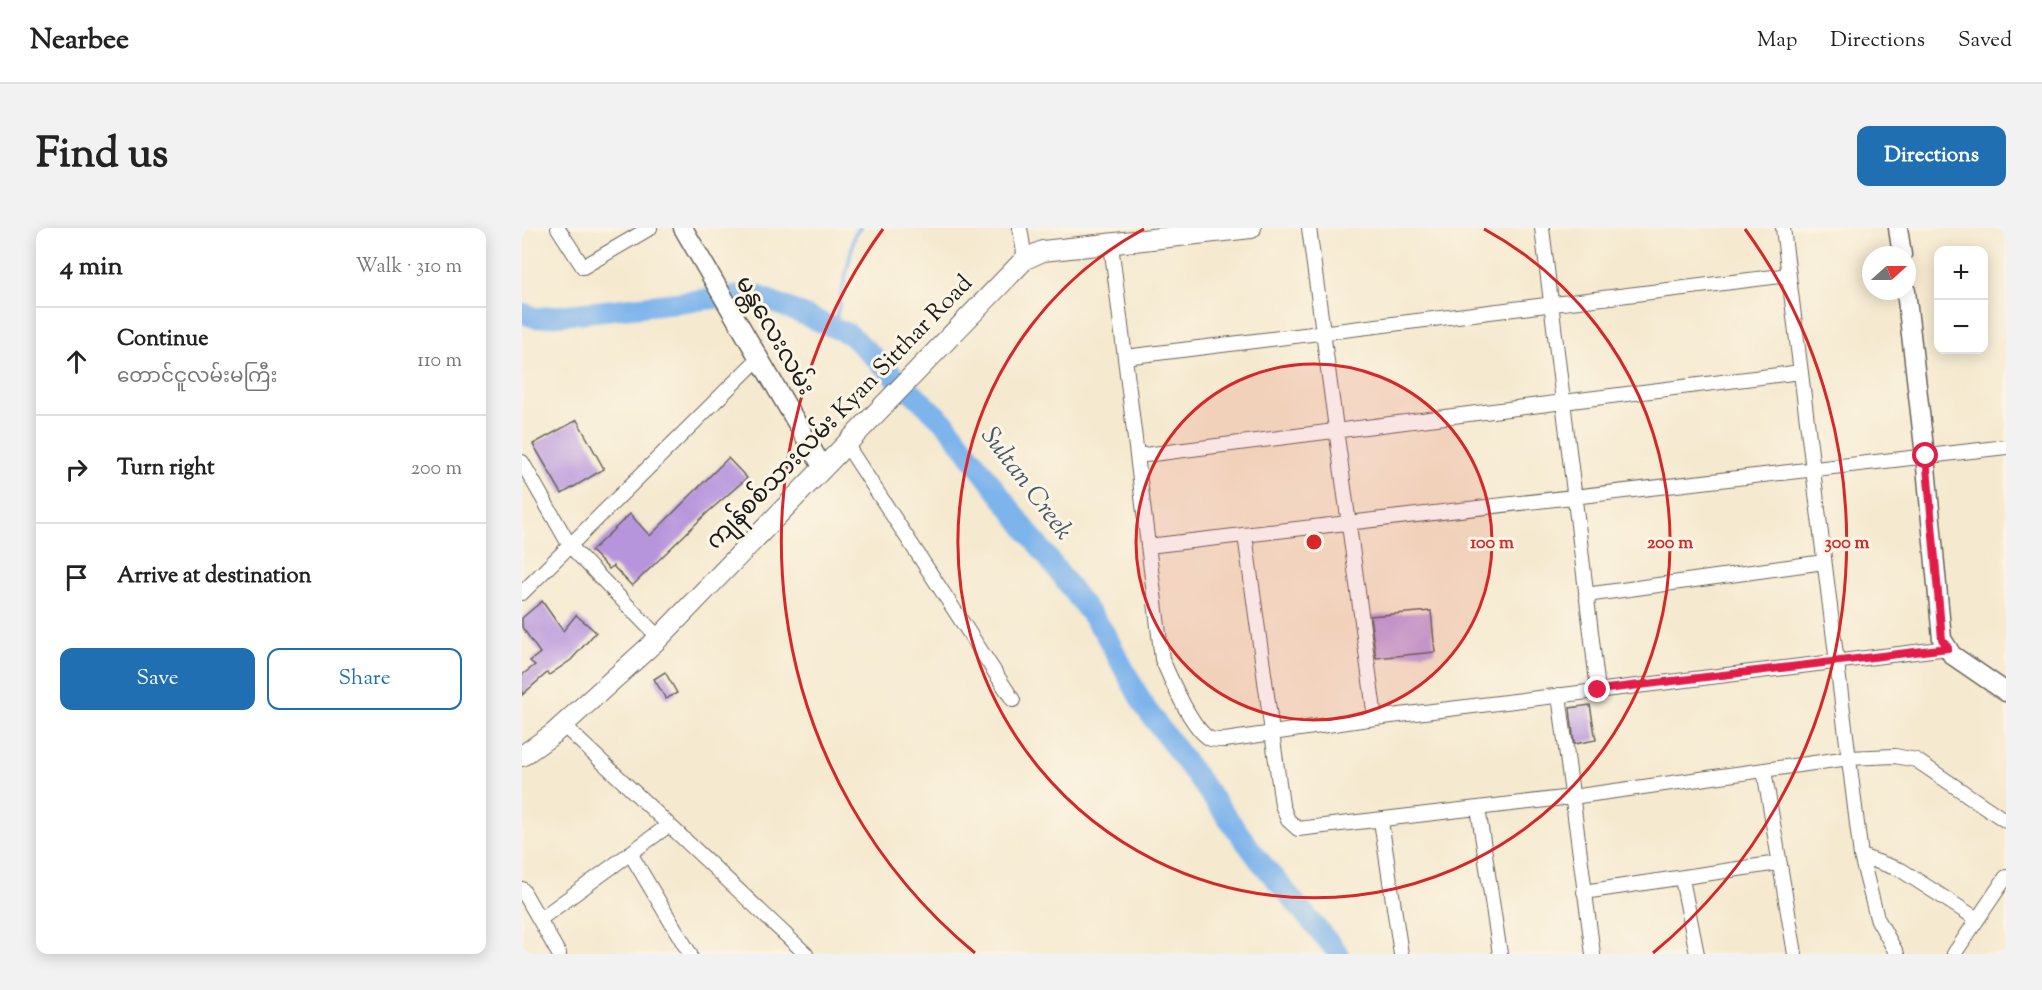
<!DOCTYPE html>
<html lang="en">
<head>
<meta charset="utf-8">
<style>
  body { margin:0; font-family:"Sorts Mill Goudy","Noto Sans Myanmar",serif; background:#f2f2f2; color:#222 }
  .controls { position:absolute; right:18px; top:18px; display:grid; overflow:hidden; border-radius:12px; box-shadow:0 3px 15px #0003 }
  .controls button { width:54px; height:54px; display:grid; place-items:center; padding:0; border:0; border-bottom:2px solid #e0e0e0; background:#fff; color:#222; font:30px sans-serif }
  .compass { position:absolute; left:1340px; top:18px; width:54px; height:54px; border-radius:50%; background:#fff; box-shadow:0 3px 15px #0003; rotate:69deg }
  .stop { position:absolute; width:18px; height:18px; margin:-14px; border:4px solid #e11d48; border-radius:50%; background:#fff }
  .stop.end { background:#e11d48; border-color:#fff; box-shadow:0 2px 6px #0008 }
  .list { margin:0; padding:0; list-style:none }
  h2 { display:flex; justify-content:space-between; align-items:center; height:78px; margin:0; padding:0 24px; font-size:26px }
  h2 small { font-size:20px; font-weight:400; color:#767676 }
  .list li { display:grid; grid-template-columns:39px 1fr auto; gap:18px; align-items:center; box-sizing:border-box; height:108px; padding:0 24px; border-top:2px solid #e0e0e0 }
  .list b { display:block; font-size:22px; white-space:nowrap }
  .list p { margin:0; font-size:20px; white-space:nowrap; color:#767676 }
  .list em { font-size:20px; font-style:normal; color:#767676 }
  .actions { display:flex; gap:12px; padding:18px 24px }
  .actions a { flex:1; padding:14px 0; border:2px solid #1f6fb2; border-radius:12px; text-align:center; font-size:21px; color:#1f6fb2 }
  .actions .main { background:#1f6fb2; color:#fff }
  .icon { flex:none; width:33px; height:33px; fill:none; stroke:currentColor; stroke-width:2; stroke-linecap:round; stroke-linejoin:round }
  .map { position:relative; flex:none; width:1484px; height:726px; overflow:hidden; border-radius:12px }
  header { display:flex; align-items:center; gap:36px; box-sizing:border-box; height:84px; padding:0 30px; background:#fff; border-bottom:2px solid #e0e0e0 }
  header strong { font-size:28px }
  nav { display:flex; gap:33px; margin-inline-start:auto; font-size:21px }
  .intro { display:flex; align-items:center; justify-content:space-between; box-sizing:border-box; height:144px; padding:0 36px }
  h1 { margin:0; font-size:42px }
  .button { padding:15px 27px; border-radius:12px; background:#1f6fb2; color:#fff; font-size:21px; font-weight:700 }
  main { display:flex; gap:36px; padding:0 36px }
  aside { flex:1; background:#fff; border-radius:12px; box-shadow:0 3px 15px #0003 }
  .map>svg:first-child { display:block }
</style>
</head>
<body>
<header>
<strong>Nearbee</strong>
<nav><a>Map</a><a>Directions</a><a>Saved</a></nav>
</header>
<div class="intro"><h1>Find us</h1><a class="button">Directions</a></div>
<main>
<aside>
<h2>4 min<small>Walk · 310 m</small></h2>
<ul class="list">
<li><svg class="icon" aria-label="ahead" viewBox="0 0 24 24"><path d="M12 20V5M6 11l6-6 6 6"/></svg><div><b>Continue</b><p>တောင်ငူလမ်းမကြီး</p></div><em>110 m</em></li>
<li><svg class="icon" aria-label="right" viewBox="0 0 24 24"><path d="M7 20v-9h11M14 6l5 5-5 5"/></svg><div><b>Turn right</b></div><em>200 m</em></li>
<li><svg class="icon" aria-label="arrive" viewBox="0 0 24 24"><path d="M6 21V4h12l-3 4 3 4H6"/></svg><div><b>Arrive at destination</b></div></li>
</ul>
<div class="actions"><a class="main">Save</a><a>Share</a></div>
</aside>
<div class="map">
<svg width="1484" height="726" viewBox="0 0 1484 726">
  <rect width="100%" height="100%" fill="#fcf5e5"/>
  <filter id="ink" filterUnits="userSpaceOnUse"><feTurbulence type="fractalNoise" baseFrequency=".0167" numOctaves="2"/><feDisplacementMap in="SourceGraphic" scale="12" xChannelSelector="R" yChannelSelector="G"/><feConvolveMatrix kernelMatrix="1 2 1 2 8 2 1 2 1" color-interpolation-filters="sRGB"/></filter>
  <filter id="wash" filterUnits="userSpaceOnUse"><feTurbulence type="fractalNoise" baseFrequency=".008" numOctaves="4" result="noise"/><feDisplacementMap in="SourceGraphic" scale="24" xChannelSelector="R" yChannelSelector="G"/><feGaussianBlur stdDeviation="1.35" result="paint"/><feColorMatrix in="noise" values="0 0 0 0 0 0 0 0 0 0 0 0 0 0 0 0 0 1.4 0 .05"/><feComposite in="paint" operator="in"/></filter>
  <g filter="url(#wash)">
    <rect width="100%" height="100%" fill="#f5e9cf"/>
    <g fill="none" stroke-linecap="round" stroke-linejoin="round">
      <!-- stream -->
      <path stroke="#7db4ec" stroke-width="4" d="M312 99 333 6 338 0"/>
      <!-- river -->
      <path stroke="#7db4ec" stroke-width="21" d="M0 85 14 90 232 66 327 106 425 197 582 404 622 478 737 632 817 726"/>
    </g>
    <g id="blocks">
      <!-- building -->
      <path fill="#b795dd" d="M55 192 82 241 40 266 11 216Z
        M206 230 225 250 186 284 110 358 91 338 87 341 69 323 108 286 128 308Z
        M20 373 41 403 54 387 74 404 49 432 27 447 25 445 0 467V447L13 437 8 433 18 425 0 399V390Z
        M909 383 913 424 854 430 848 388Z
        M143 444 155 465 144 471 132 451Z
        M1068 477 1074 512 1052 516 1048 480Z"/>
    </g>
  </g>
  <g filter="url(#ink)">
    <use href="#blocks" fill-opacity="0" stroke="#68645b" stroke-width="1.5"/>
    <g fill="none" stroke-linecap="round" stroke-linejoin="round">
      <defs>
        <path id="minor" d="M36 0 61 39 128 0
          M498 0 503 31
          M787 0 853 490
          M1020 0 1076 462
          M1261 0 1339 628 1355 690 1375 726
          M589 16 640 431C648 449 670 503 689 511 692 512 698 512 703 512L853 490 1426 420
          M603 129 1267 47
          M324 216 491 472
          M615 228 1279 144
          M0 234 48 318 137 410
          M723 307 760 577 766 592 776 601 1050 569 1327 530 1373 528 1394 532 1484 593
          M626 318 1484 219
          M0 365 237 130
          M1064 367 1302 334
          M1037 467 1071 726
          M41 497 284 726
          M1242 542 1273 726
          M956 580 978 726
          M859 593 879 726
          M108 625 168 726
          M1339 628 1379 642 1455 691
          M1160 651 1175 726
          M0 661 37 726
          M1062 664 1256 635
          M18 691 147 597
          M1432 726 1484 649"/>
        <path id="tertiary" d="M161 0 301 240
          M1376 0 1380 27
          M1384 63 1403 228 1420 411 1430 427 1484 464"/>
        <path id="secondary" d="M0 528 31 506 137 410 503 31 521 23 729 0"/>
      </defs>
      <!-- minor casing -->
      <use href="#minor" stroke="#68645b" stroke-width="16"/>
      <!-- tertiary casing -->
      <use href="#tertiary" stroke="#68645b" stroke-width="21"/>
      <!-- secondary casing -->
      <use href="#secondary" stroke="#68645b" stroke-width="22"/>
      <!-- minor -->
      <use href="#minor" stroke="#fff" stroke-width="14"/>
      <!-- tertiary -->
      <use href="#tertiary" stroke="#fff" stroke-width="18"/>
      <!-- secondary -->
      <use href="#secondary" stroke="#fff" stroke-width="20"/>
    </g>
  </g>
  <g fill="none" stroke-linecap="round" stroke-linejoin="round" filter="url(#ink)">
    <!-- route -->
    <path stroke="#e11d48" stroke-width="8" d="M1076 462 1426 420 1420 411 1404 228"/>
  </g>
  <!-- distance rings -->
  <circle cx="792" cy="314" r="178" fill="#d62828" fill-opacity=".12"/>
  <g fill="none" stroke="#d62828" stroke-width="3">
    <circle cx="792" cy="314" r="178"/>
    <path d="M962 1A356 356 0 1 1 622 1"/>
    <path d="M453 725A533 533 0 0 1 361 1M1223 1A533 533 0 0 1 1131 725"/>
  </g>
  <g text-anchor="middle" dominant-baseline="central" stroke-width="6" stroke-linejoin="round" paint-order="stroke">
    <!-- street labels -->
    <g font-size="24" fill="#1c1c1c" stroke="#fcf5e5">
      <text transform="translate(252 108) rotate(60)">မန္တလေးလမ်း</text>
      <text transform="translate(318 185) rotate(-46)">ကျန်စစ်သားလမ်း Kyan Sitthar Road</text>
    </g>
    <!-- water labels -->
    <g font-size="26" font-style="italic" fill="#43596f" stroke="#fcf5e5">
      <text transform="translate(504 256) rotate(53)">Sultan Creek</text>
    </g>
  </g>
  <circle cx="792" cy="314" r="9" fill="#d62828" stroke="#fcf5e5" stroke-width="3"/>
  <g font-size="18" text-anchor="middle" font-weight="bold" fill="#d62828" stroke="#fcf5e5" stroke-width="6" stroke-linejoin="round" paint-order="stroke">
    <text x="970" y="320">100 m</text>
    <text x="1148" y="320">200 m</text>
    <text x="1325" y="320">300 m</text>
  </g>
</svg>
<div class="controls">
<button>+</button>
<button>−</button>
</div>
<svg class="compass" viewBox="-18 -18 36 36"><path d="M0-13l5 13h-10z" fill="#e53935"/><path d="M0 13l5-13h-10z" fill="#767676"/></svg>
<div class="stop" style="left:1404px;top:228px"></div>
<div class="stop end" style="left:1076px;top:462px"></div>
</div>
</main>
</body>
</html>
